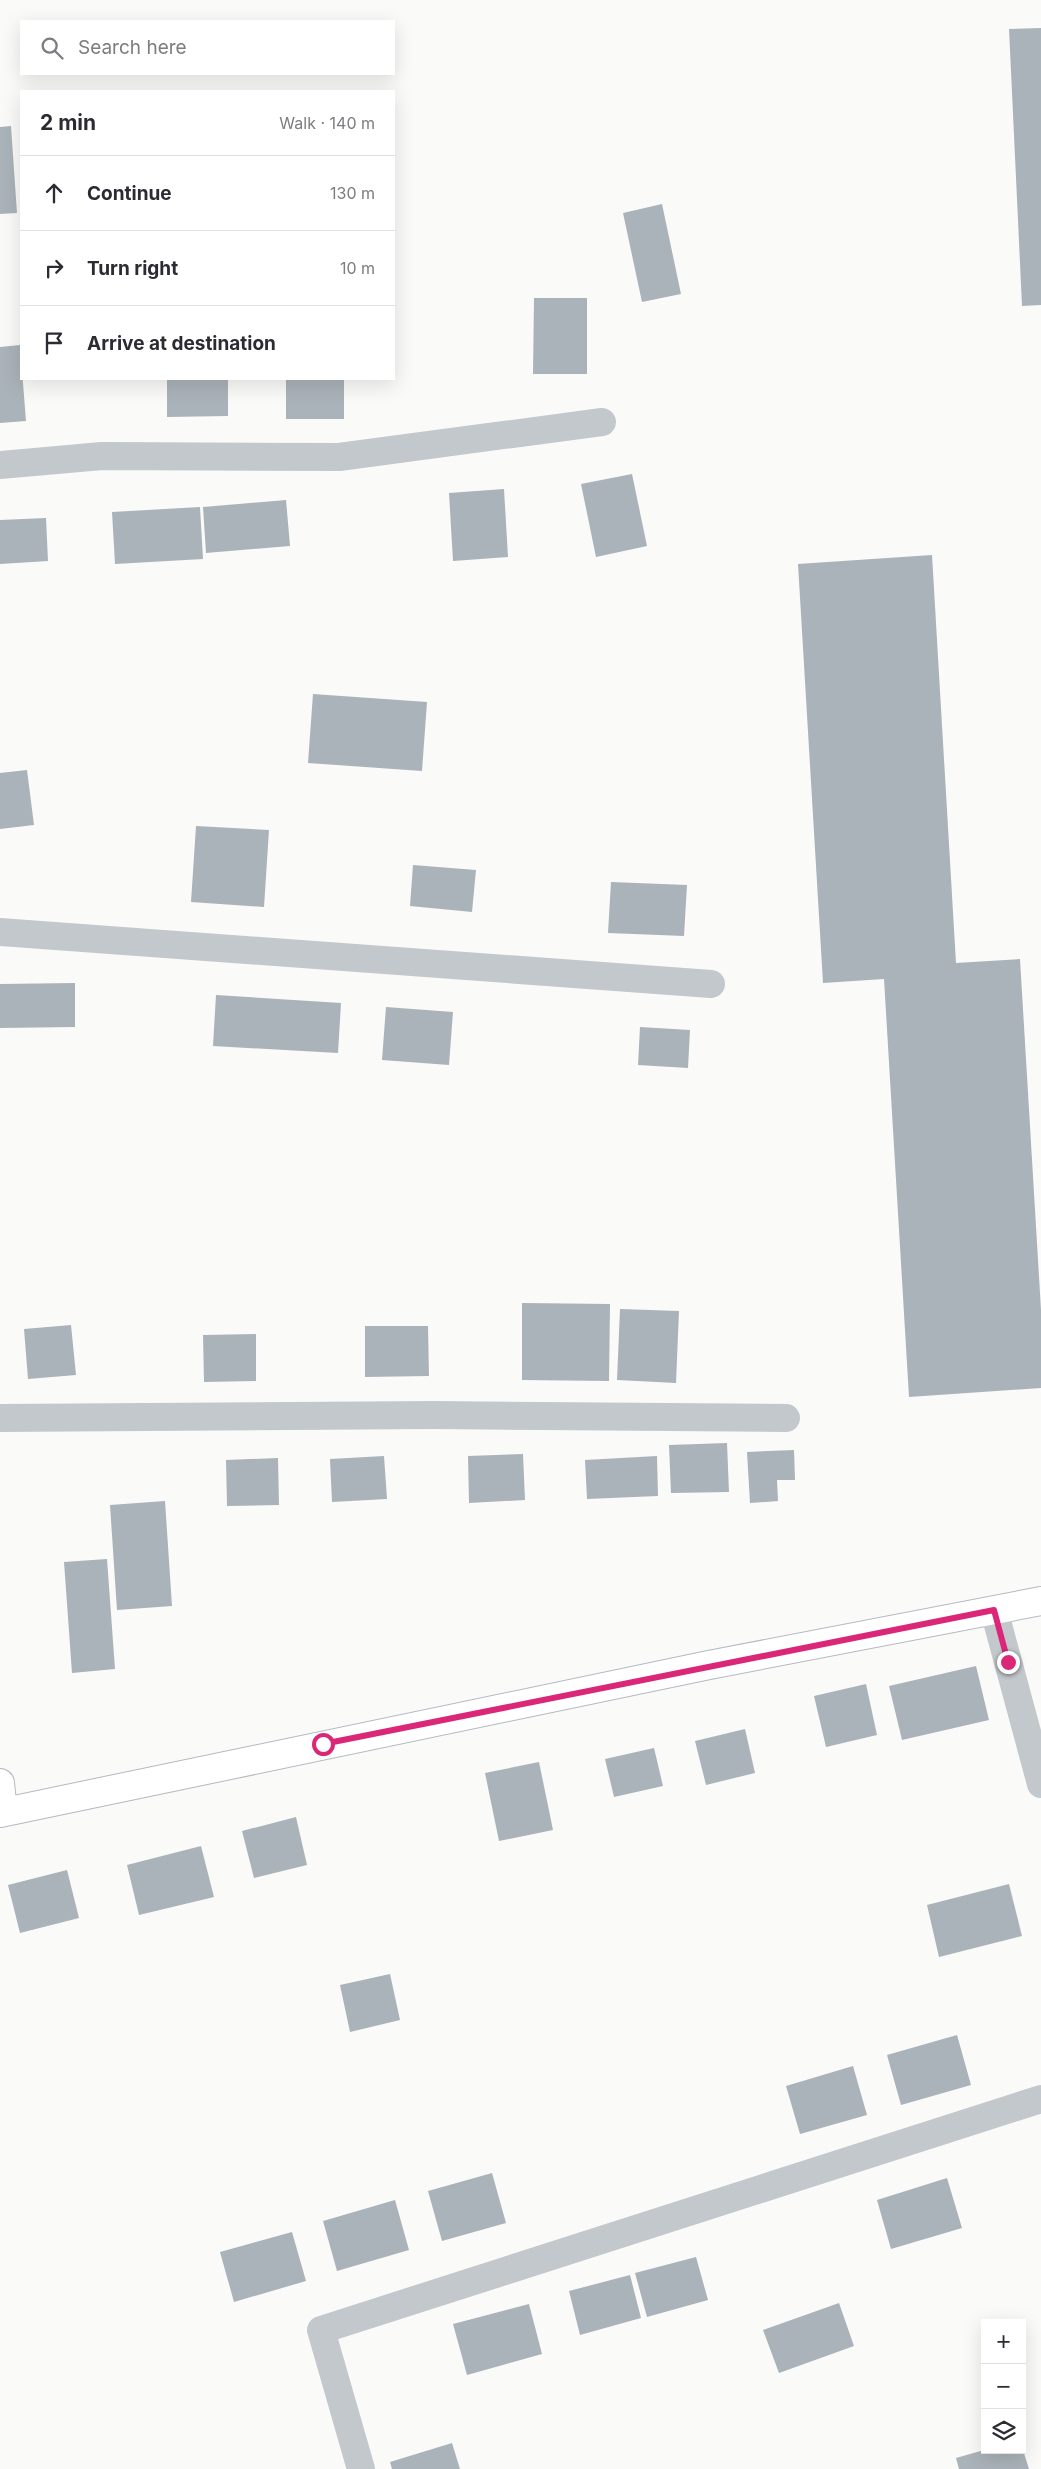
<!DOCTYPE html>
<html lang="en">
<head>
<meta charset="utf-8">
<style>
  body { margin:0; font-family:Inter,sans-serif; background:#f7f7f7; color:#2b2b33 }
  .controls { position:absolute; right:15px; bottom:15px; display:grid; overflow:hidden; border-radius:0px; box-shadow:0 5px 20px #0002 }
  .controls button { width:45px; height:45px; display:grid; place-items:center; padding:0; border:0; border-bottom:1px solid #e1e1e2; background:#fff; color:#2b2b33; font:25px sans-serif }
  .stop { position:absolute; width:15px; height:15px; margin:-11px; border:4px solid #db2777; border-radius:50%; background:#fff }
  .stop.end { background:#db2777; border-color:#fff; box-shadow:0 1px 5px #0008 }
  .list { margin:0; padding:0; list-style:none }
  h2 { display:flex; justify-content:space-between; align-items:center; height:65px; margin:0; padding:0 20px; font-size:21px }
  h2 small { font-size:16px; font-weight:400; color:#7c7c81 }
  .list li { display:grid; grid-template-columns:32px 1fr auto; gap:15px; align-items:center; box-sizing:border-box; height:75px; padding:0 20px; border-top:1px solid #e1e1e2 }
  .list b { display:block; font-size:19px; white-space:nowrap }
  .list em { font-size:16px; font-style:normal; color:#7c7c81 }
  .icon { flex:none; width:28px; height:28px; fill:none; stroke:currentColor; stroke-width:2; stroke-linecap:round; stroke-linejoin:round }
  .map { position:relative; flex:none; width:1041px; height:2469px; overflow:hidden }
  .search { position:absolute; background:#fff; box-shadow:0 5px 20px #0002; left:20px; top:20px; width:375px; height:55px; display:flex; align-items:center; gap:12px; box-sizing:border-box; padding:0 18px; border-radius:0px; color:#7c7c81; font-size:19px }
  .panel { position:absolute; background:#fff; box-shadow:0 5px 20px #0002; left:20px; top:90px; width:375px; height:290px; border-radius:0px }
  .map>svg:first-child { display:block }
</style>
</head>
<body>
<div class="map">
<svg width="1041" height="2469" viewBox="0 0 1041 2469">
  <rect width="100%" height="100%" fill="#fafaf8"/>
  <!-- building -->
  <path fill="#aab3b9" d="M1041 28V305L1022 306 1009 29Z
    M11 126 17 213 0 214V127Z
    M662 204 681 294 642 302 623 213Z
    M534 298H587V374H533Z
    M20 345 26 421 0 423V347Z
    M167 379H228V416L167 417Z
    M286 379H344V419H286Z
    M632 474 647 546 596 557 581 484Z
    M504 489 508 557 453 561 449 493Z
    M286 500 290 546 206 553 203 507Z
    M200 507 203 559 115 564 112 512Z
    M46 518 48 561 0 564V520Z
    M932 555 956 963 1020 959 1041 1310V1388L909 1397 884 979 823 983 798 564Z
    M313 694 427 702 422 771 308 763Z
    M27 770 34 825 0 829V773Z
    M196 826 269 830 264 907 191 902Z
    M413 865 476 870 472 912 410 906Z
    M611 882 687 885 684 936 608 933Z
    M75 983V1027L0 1028V984Z
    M216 995 341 1003 338 1053 213 1046Z
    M386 1007 453 1012 449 1065 382 1060Z
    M640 1027 690 1030 688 1068 638 1065Z
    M522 1303 610 1304 609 1381 522 1380Z
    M620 1309 679 1311 676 1383 617 1380Z
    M71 1325 76 1375 28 1379 24 1329Z
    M365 1326H428L429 1376 365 1377Z
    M256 1334V1381L204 1382 203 1335Z
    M727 1443 729 1492 671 1493 669 1445Z
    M794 1450 795 1480H777L778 1501 750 1503 747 1452Z
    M523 1454 525 1500 469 1503 468 1456Z
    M384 1456 387 1499 332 1502 330 1459Z
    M657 1456 658 1496 587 1499 585 1460Z
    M278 1458 279 1505 227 1506 226 1460Z
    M165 1501 172 1606 117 1610 110 1505Z
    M107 1559 115 1669 72 1673 64 1562Z
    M976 1666 989 1720 902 1740 889 1686Z
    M866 1684 877 1735 826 1747 814 1696Z
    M745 1729 755 1773 706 1785 695 1741Z
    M654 1748 663 1786 614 1797 605 1759Z
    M539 1762 553 1830 499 1841 485 1773Z
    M296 1817 307 1865 254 1878 242 1831Z
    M201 1846 214 1897 139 1915 127 1865Z
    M67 1870 79 1918 20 1933 8 1885Z
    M1009 1884 1022 1936 939 1957 927 1905Z
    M390 1974 400 2020 350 2032 340 1985Z
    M957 2035 971 2085 901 2105 887 2055Z
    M853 2066 867 2115 800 2134 786 2086Z
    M492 2173 506 2223 442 2241 428 2191Z
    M947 2178 962 2228 891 2249 877 2200Z
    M395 2200 409 2250 337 2271 323 2221Z
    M292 2232 306 2281 234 2302 220 2252Z
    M696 2257 708 2300 647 2317 635 2273Z
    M630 2275 641 2318 580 2335 569 2291Z
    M839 2303 854 2346 779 2373 763 2330Z
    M529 2304 542 2354 467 2375 453 2324Z
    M452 2443 460 2469H392L390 2462Z
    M984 2450H1023L1029 2469H959L956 2458Z"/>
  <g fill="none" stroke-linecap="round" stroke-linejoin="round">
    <defs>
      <path id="secondary" d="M0 1783 3 1812
        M0 1813 709 1665 1041 1601"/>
    </defs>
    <!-- secondary casing -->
    <use href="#secondary" stroke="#b3babf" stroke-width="30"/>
    <!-- street -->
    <path stroke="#c3c8cc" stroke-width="28" d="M0 465 102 456 339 457 602 422
      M0 932 711 984
      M0 1418 433 1415 786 1418
      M994 1610 1041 1784
      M361 2469 321 2330 1041 2099"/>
    <!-- secondary -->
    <use href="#secondary" stroke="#fff" stroke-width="28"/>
  </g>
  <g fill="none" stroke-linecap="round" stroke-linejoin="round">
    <!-- route -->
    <path stroke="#db2777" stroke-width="6" d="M323 1744 994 1610 1008 1662"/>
  </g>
</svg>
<div class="controls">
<button>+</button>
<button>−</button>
<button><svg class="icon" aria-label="layers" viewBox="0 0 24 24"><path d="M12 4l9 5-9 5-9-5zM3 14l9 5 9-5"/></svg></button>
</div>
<div class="stop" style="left:323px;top:1744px"></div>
<div class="stop end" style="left:1008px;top:1662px"></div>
<div class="search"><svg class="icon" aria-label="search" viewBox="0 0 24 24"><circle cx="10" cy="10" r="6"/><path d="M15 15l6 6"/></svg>Search here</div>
<section class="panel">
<h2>2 min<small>Walk · 140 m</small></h2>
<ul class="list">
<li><svg class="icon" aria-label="ahead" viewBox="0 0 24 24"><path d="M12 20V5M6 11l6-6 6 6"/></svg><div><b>Continue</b></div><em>130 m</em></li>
<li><svg class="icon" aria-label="right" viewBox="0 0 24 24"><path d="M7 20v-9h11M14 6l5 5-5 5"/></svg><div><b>Turn right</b></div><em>10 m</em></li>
<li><svg class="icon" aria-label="arrive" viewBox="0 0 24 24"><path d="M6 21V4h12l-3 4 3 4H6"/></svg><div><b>Arrive at destination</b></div></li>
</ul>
</section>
</div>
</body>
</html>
